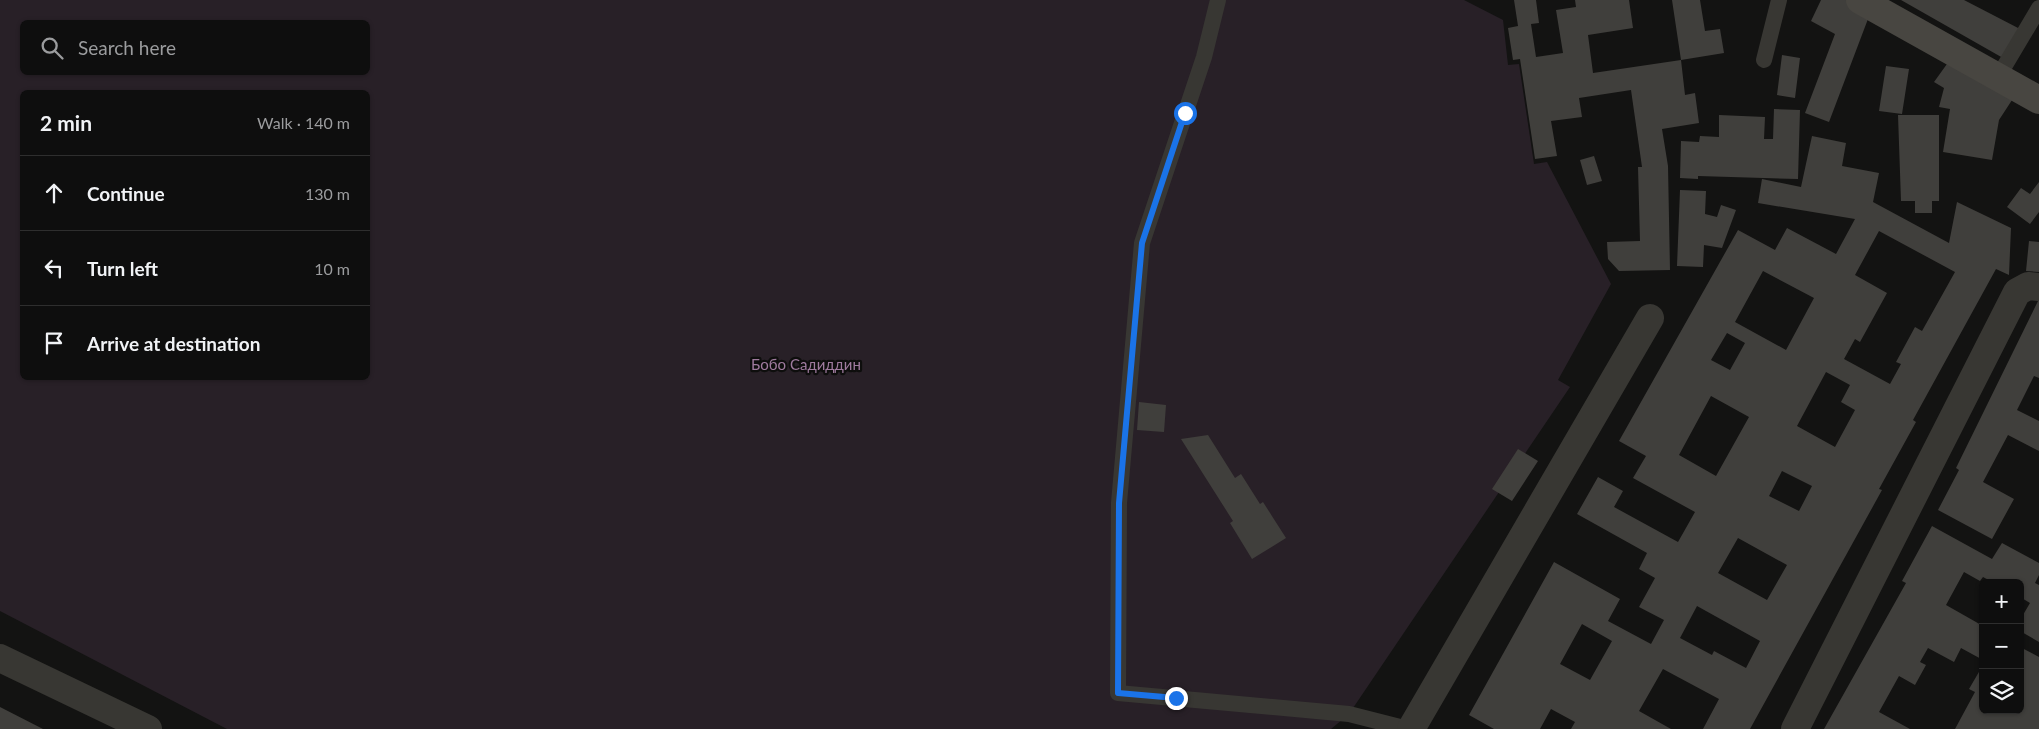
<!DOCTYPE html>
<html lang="en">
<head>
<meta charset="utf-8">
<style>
  body { margin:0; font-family:Lato,sans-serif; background:#171717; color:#f1f3f6 }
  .controls { position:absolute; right:15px; bottom:15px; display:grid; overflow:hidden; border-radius:8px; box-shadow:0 1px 4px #0004 }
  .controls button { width:45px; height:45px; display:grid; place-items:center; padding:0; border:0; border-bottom:1px solid #2e2e2e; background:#0e0e0e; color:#f1f3f6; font:25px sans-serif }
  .stop { position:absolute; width:15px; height:15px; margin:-11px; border:4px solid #1a73e8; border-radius:50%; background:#fff }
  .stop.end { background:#1a73e8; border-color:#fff; box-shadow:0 1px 5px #0008 }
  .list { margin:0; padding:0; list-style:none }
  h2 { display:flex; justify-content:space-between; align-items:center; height:65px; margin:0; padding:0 20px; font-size:21px }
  h2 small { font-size:16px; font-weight:400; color:#9b9c9e }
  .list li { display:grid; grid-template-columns:32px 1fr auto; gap:15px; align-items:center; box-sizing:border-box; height:75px; padding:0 20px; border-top:1px solid #2e2e2e }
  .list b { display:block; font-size:19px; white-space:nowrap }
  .list em { font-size:16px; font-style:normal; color:#9b9c9e }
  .icon { flex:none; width:28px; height:28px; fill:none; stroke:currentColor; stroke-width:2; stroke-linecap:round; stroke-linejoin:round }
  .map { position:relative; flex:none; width:2039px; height:729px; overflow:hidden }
  .search { position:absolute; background:#0e0e0e; box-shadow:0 1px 4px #0004; left:20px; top:20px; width:350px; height:55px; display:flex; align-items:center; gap:12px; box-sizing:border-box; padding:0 18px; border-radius:8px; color:#9b9c9e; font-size:19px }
  .panel { position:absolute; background:#0e0e0e; box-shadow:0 1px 4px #0004; left:20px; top:90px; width:350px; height:290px; border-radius:8px }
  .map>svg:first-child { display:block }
</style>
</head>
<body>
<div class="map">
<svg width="2039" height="729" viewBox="0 0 2039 729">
  <rect width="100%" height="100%" fill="#131312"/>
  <!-- green -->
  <path fill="#282027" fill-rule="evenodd" d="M0 0H1464L1503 20 1508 65 1519 64 1534 164 1547 162 1611 284 1558 380 1570 387 1349 714 1331 729H227L0 611ZM22 22H368V72H22ZM22 92H368V378H22Z"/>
  <!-- building -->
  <path fill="#403f3c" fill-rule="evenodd" d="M1514 0H1536L1539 23 1531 24 1536 57 1563 53 1556 10 1576 7 1575 0H1629L1633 28 1588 35 1593 73 1681 60 1685 95 1695 93 1699 123 1662 129 1668 166 1670 270 1619 271 1608 259 1607 242 1640 241 1638 167H1642L1631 90 1579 98 1582 117 1551 121 1557 156 1535 159 1520 59 1513 60 1508 28 1518 26Z
    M1672 0H1700L1705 31 1720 29 1724 53 1681 60Z
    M1821 0H1850L1871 11 1829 122 1805 113 1835 34 1811 21Z
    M1901 0H1964L2020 29 2003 58Z
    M1782 55 1800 58 1795 98 1777 95Z
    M1952 57 2014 97 1999 120 1992 160 1943 152 1950 109 1939 107 1944 88 1934 82Z
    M1886 66 1909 69 1902 114 1879 111Z
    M1774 109 1800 110 1798 179 1698 176V179L1680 178 1681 141 1699 142 1700 136 1719 137V115L1765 117 1764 139H1773Z
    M1898 115H1939V201H1932V213H1915V201H1901Z
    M1812 136 1846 143 1842 166 1879 173 1873 202 1949 243 1957 202 2011 228 2009 275 1996 269 1913 420 1916 422 1879 489 1882 490 1750 729H1703L1719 699 1663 669 1639 711 1671 729H1571L1575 722 1551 709 1540 729H1494L1469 715 1554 562 1620 599 1608 621 1651 644 1664 620 1639 607 1655 578 1639 569 1647 553 1577 514 1598 477 1623 491 1614 507 1678 542 1695 512 1633 478 1646 456 1619 441 1738 230 1775 250 1787 228 1836 254 1855 219 1758 203 1762 179 1801 187ZM1879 231 1955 272 1922 331 1915 327 1896 362 1901 364 1890 384 1844 359 1855 339 1860 342 1887 293 1855 275ZM1763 271 1814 298 1786 350 1735 322ZM1727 333 1745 343 1730 370 1711 360ZM1826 372 1850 385 1841 402 1855 410 1835 447 1797 426ZM1711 396 1749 417 1716 476 1679 455ZM1782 471 1812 486 1799 511 1769 496ZM1738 538 1787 565 1767 600 1718 573ZM1697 606 1760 641 1746 668 1714 651 1712 655 1680 638ZM1582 624 1612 641 1590 680 1560 664Z
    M1594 156 1602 181 1587 185 1580 160Z
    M2039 182V212L2030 224 2007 207 2021 188 2030 194Z
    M1680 190 1706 191 1705 214 1717 217 1721 205 1736 210 1722 248 1704 245 1703 267 1677 266Z
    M2029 241 2039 242V272L2026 271Z
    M2039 299V378L2034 376 2017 410 2039 421V451L2008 435 1983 482 2014 499 1992 539 1938 510 1959 470 1956 468Z
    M1139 402 1166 405 1164 432 1137 430Z
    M1208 435 1235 478 1241 474 1260 504 1263 502 1286 538 1252 559 1230 523 1233 521 1181 439Z
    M1518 449 1538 461 1512 501 1492 489Z
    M1932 526 1992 559 2002 543 2039 563V575L2035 583 2039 585V642L2020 631V620L2030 603 2020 597V583H1994L1983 577 1980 581 1964 572 1946 605 1983 626V660L1961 648 1954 662 1928 648 1920 662 1926 665 1915 685 1899 676 1879 712 1910 729H1824L1906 583 1902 581Z
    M2020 647 2039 657V729H1955L1975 692 1969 689 1983 665V710H2020Z
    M0 707 43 729H0Z"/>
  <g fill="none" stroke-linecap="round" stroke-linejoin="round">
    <!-- lane -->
    <path stroke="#383733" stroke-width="16" d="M1218 0 1204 57 1142 243 1119 503 1118 693 1349 714 1408 729
      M1764 60 1779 0
      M1998 77 2039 8"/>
    <!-- street -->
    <path stroke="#383733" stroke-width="28" d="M0 658 148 729
      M1411 729 1650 318
      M1795 729 2017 292 2028 286 2039 287"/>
    <!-- secondary -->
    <path stroke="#484641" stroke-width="28" d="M1860 0 2039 100"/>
  </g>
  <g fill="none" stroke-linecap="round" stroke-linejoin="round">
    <!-- route -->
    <path stroke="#1a73e8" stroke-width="6" d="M1176 698 1118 693 1119 503 1142 243 1185 113"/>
  </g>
  <g text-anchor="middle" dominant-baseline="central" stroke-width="4.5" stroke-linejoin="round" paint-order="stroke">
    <!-- park labels -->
    <g font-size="15" fill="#9f7b9e" stroke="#0e0e0d">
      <text x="806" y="364">Бобо Садиддин</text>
    </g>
  </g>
</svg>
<div class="controls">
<button>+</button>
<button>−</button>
<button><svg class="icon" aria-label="layers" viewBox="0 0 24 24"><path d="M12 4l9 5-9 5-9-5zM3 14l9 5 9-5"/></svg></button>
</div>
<div class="stop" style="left:1185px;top:113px"></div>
<div class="stop end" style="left:1176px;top:698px"></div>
<div class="search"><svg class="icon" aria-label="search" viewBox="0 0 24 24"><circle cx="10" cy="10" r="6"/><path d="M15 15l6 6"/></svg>Search here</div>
<section class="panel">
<h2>2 min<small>Walk · 140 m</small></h2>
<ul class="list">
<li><svg class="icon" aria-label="ahead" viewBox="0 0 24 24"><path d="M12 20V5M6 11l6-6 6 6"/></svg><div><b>Continue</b></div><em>130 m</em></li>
<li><svg class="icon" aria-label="left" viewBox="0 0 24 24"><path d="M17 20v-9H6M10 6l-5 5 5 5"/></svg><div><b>Turn left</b></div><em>10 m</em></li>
<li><svg class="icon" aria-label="arrive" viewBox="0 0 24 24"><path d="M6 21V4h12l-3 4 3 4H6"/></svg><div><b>Arrive at destination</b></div></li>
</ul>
</section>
</div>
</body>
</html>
